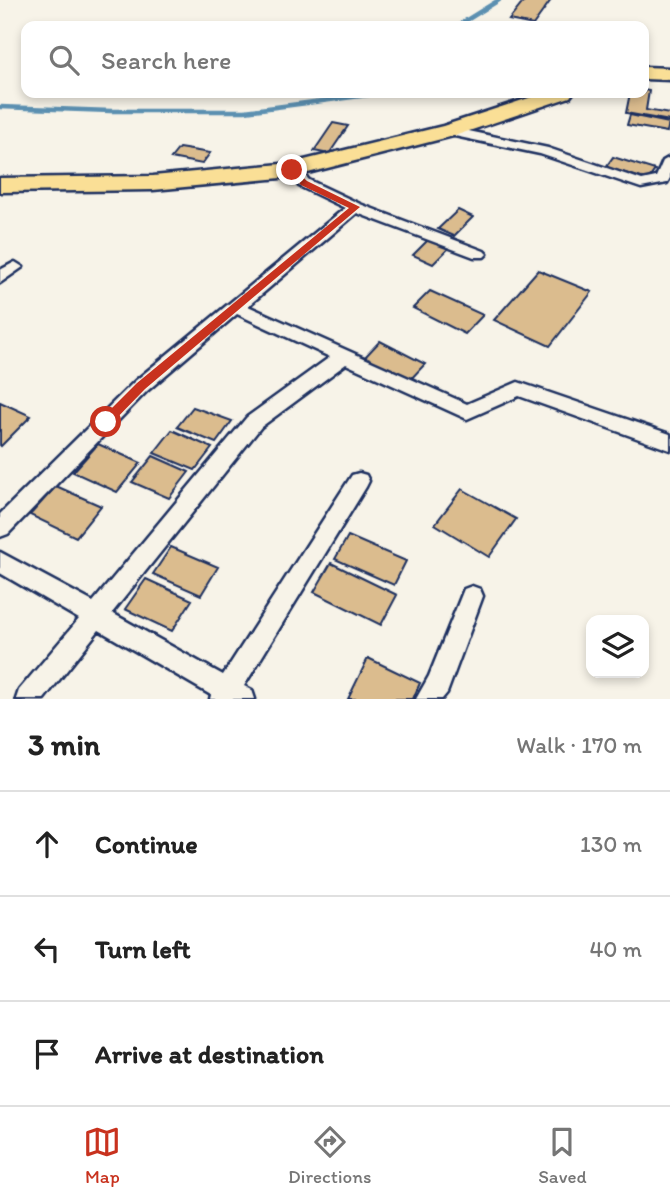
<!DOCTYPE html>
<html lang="en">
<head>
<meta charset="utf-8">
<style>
  body { margin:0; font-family:Itim,sans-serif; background:#f2f2f2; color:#222 }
  .controls { position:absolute; right:21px; bottom:21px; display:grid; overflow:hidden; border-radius:14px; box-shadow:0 4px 10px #0003 }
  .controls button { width:63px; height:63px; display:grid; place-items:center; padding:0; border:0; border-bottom:2px solid #e0e0e0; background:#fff; color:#222; font:35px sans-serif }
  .stop { position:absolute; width:21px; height:21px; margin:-16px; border:5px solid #c8321e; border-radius:50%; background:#fff }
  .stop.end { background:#c8321e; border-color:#fff; box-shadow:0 2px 7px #0008 }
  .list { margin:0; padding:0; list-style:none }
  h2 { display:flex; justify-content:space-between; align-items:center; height:91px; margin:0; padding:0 28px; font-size:30px }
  h2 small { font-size:23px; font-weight:400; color:#767676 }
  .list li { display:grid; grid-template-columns:46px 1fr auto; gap:21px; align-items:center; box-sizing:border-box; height:105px; padding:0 28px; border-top:2px solid #e0e0e0 }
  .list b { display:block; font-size:26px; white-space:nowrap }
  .list em { font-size:23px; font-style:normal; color:#767676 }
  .icon { flex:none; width:38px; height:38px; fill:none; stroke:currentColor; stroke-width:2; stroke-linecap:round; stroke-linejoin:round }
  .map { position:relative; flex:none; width:670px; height:699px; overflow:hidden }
  .search { position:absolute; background:#fff; box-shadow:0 4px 10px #0003; left:21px; right:21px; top:21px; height:77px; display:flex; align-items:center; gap:18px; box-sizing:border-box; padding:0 24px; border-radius:14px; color:#767676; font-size:26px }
  .sheet { height:406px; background:#fff }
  nav { display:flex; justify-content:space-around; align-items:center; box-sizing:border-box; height:98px; border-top:2px solid #e0e0e0; background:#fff; font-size:19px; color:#767676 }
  nav a { display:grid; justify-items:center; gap:4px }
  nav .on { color:#c8321e }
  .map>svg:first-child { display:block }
</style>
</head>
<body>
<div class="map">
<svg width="670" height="699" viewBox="0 0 670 699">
  <rect width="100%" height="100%" fill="#f7f3e8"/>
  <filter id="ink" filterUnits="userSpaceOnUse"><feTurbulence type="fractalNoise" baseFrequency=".0143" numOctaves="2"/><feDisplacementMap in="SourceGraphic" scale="14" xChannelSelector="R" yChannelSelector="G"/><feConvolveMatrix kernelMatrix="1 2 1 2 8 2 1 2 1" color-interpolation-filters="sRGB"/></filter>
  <g filter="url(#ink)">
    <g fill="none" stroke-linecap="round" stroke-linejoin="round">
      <!-- stream -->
      <path stroke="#5c90b1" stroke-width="4.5" d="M457 26 499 0
        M0 107 111 111H245L383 93"/>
    </g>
    <!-- building -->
    <path fill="#dbbc8e" stroke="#1b2f5e" stroke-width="2" d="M525 0H551L533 25 509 20Z
      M644 90 649 91 646 110 670 114V121L626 113 630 93H644Z
      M630 115 669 123 667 132 627 125Z
      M333 123 348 126 329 154 314 151Z
      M179 148 210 153 202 164 171 158Z
      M613 157 655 170 648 180 606 167Z
      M458 210 473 217 454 236 438 229Z
      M429 239 449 248 433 264 413 255Z
      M538 270 592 292 550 346 494 320Z
      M430 291 483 315 465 334 413 308Z
      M380 341 425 364 409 381 364 358Z
      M0 402 31 416 1 446 0 445Z
      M193 407 232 421 216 443 177 427Z
      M172 430 212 448 195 470 154 453Z
      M98 444 141 463 117 492 73 472Z
      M153 456 189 472 169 498 132 482Z
      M56 486 101 506 76 537 30 515Z
      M462 489 516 519 489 557 435 524Z
      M348 536 406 561 394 585 335 559Z
      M171 547 218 567 201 595 153 574Z
      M331 563 397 595 381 625 314 592Z
      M146 579 192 600 172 631 125 609Z
      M368 658 420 683 413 699H348Z"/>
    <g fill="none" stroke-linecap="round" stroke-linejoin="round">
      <defs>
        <path id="street" d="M450 127 548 148 642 180 656 177 663 161 670 157V178L667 183 641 188 540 154 445 134V128Z
          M292 166 297 167 309 180 360 204 484 251 487 254 484 257H474L357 213 248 306 467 404 518 382 670 434V450L519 396 467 419 346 364 261 427 112 613 223 675 352 475 359 473 366 475 369 481 366 487 244 686 252 690 255 699H210L211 695 99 630 44 699H16L19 690 79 619 0 573V552L93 602 247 417 330 357 237 314 147 391 8 534 0 537V514L135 381 345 208 299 186 285 170Z
          M15 262 23 267 0 283V270Z
          M472 586 480 589 483 596 447 693 442 699H416L429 676 464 589Z"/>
        <path id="primary" d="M644 67 670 68V80L644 79Z
          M544 93H573L570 97 457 135 292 177 153 190 0 192V178L153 176 292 163 443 126Z"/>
      </defs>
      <!-- street casing -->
      <use href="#street" stroke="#1b2f5e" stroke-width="5"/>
      <!-- primary casing -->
      <use href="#primary" stroke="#1b2f5e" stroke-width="5"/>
      <!-- street -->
      <use href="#street" fill="#f7f3e8" fill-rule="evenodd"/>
      <!-- primary -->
      <use href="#primary" fill="#fadf96" fill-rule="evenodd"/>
    </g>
  </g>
  <!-- route -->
  <path fill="#c8321e" d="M292 167 307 181 360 207 145 389 110 425H102V418L137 383 349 208 301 185 288 170Z"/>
</svg>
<div class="controls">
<button><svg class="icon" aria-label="layers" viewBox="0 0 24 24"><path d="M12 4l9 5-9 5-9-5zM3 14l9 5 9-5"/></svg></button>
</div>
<div class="stop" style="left:106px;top:422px"></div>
<div class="stop end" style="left:292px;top:170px"></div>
<div class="search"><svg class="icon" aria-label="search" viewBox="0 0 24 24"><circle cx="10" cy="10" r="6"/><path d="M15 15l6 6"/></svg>Search here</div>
</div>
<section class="sheet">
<h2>3 min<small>Walk · 170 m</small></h2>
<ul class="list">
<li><svg class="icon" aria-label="ahead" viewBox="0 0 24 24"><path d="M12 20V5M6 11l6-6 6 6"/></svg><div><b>Continue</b></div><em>130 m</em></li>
<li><svg class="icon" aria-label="left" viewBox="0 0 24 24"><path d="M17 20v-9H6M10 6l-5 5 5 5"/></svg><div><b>Turn left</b></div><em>40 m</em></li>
<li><svg class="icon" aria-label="arrive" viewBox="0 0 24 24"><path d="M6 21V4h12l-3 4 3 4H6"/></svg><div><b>Arrive at destination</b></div></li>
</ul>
</section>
<nav>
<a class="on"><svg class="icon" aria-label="map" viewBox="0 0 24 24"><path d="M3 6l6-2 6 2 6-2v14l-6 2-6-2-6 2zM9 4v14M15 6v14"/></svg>Map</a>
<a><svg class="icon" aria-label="directions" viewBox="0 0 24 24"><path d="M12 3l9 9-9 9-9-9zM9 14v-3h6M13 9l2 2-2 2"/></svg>Directions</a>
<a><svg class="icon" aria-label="saved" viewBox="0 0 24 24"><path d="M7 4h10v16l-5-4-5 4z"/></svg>Saved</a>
</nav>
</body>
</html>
